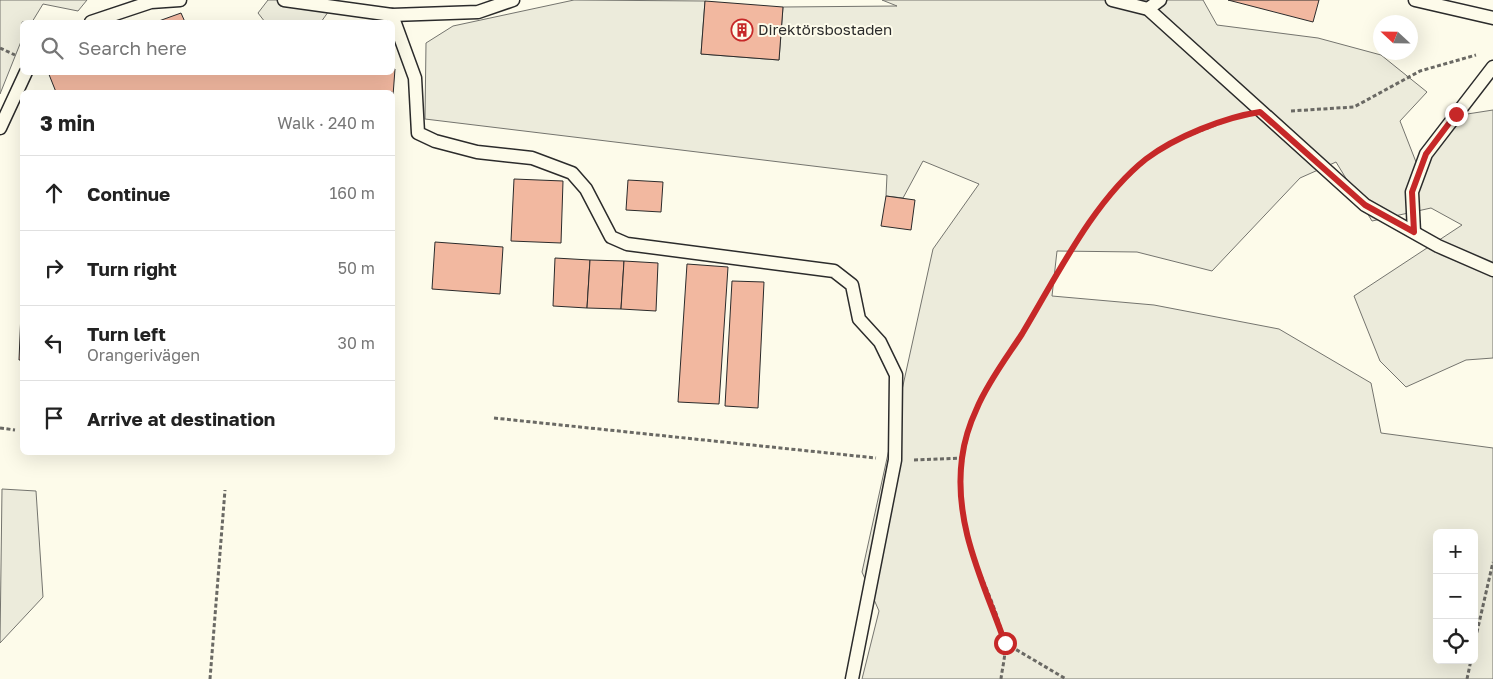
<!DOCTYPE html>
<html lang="en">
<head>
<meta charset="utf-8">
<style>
  :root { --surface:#fff; --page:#f6f6f6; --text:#222; --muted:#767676; --line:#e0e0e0 }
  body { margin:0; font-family:"Golos Text",sans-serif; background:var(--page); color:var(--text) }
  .controls { position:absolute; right:15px; bottom:15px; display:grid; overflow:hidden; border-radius:8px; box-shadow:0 5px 20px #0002 }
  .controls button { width:45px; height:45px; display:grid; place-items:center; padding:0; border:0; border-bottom:1px solid var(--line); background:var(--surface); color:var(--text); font:25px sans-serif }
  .compass { position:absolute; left:1373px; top:15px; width:45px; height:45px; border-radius:50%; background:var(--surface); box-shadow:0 5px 20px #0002; rotate:292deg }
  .stop { position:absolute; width:15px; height:15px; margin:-11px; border:4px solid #c62828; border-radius:50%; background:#fff }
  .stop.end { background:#c62828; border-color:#fff; box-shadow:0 1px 5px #0008 }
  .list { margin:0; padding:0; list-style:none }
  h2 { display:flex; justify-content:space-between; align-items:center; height:65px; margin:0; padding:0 20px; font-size:21px }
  h2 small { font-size:16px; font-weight:400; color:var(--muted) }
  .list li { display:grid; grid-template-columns:32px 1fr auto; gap:15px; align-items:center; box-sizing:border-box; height:75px; padding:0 20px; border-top:1px solid var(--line) }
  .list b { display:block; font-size:19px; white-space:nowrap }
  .list p { margin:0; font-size:16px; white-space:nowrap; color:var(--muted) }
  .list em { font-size:16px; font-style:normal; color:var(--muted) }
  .icon { flex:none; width:28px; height:28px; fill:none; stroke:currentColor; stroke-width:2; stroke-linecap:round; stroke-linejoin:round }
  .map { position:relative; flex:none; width:1493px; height:679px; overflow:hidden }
  .search { position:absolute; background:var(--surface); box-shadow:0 5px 20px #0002; left:20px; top:20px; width:375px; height:55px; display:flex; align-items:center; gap:12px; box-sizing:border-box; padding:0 18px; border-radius:8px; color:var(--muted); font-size:19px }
  .panel { position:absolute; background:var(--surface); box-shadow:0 5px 20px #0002; left:20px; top:90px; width:375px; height:365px; border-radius:8px }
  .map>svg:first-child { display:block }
  .green { fill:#ecebdb; stroke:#74746e; fill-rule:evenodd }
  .building { fill:#f2b8a0; stroke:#2b2b2b }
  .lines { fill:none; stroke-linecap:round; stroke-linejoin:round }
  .lane-casing { stroke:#2b2b2b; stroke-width:15 }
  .path { stroke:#6a6964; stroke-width:3; stroke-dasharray:4 2.5; stroke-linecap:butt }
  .lane { stroke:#fdfbea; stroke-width:12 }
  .route { stroke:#c62828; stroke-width:6 }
  .labels { text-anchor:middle; stroke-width:4; stroke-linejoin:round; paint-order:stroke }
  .poi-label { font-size:15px; fill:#2b2b2b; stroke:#fdfbea; text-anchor:start }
</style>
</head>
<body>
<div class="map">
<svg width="1493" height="679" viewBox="0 0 1493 679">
  <rect width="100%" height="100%" fill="#fdfbea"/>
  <g class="green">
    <path d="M 0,0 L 87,0 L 78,11 L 43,4 L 32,22 L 22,22 L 22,39 L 0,94 Z"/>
    <path d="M 268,0 L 325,0 L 331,8 L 321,22 L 265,22 L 258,13 Z"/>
    <path d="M 574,0 L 705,1 L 701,54 L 779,60 L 783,7 L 897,6 L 882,0 L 1203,0 L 1217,25 L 1318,38 L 1381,55 L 1427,92 L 1400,121 L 1416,162 L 1448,117 L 1493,110 L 1493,358 L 1466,360 L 1406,387 L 1380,361 L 1354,296 L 1462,225 L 1431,208 L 1372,221 L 1336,162 L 1300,178 L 1212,271 L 1137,252 L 1057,251 L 1052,296 L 1154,305 L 1279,329 L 1371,383 L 1381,433 L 1493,448 L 1493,679 L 862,679 L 879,611 L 862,572 L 933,249 L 979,184 L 923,161 L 903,198 L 886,196 L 887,175 L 425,119 L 426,43 L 453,26 ZM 1437,533 L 1474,533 L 1474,660 L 1437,660 Z"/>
    <path d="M 2,489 L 36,491 L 43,597 L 0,643 Z"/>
  </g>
  <g class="building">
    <path d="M 1228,0 L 1319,0 L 1313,22 Z"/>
    <path d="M 705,1 L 783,7 L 779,60 L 701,54 Z"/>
    <path d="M 181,13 L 185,22 L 156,22 Z"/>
    <path d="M 392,69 L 395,69 L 392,109 L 392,92 L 56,92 L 48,72 L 392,72 Z"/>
    <path d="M 514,179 L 563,181 L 561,243 L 511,241 Z"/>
    <path d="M 628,180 L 663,182 L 661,212 L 626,210 Z"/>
    <path d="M 886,196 L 915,200 L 911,230 L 881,226 Z"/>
    <path d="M 435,242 L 503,247 L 500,294 L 432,289 Z"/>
    <path d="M 555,258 L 590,260 L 587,308 L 553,306 Z"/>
    <path d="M 590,260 L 624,261 L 621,309 L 587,308 Z"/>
    <path d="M 624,261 L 658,263 L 656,311 L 621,309 Z"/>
    <path d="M 687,264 L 728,267 L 719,404 L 678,402 Z"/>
    <path d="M 732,281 L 764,282 L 758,408 L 725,406 Z"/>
    <path d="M 22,288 L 22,360 L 19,360 Z"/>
  </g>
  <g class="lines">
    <g class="lane-casing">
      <g id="lane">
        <path d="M 284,0 L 392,15 L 478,12 L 513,0"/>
        <path d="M 1112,0 L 1148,9 L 1365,205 L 1438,246 L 1493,270"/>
        <path d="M 1415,0 L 1493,18"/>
        <path d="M 1148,9 L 1160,0"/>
        <path d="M 392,15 L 415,78 L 418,133 L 435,141 L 477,152 L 532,158 L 572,173 L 586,189 L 611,237 L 627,244 L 834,271 L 852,285 L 859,319 L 880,342 L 896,375 L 895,460 L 852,679"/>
        <path d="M 91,22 L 151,2 L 180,0"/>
        <path d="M 0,128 L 26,72"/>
        <path d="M 1414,232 L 1412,192 L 1426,154 L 1493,67"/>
      </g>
    </g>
    <g class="path">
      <path d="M 0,48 L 15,55"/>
      <path d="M 1291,111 L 1354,107 L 1420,71 L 1476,55"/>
      <path d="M 494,418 L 876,458"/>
      <path d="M 0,428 L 15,430"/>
      <path d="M 914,460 L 962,458"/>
      <path d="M 1005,643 L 1066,679"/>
      <path d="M 1474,645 L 1493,562"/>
      <path d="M 210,679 L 225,490"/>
      <path d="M 1001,679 C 1002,668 1007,652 1004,642 C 994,593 966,558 962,505 C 959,471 964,441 976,409 C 985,385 1004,362 1017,341 C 1054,281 1091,204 1146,160 C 1172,139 1207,129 1238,116"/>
      <path d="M 1467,679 L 1471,660"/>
    </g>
    <use href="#lane" class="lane"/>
  </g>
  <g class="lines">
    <path class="route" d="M 1005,643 C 984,583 953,525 962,458 C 964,442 970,423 977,408 C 988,382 1007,357 1022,334 C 1057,276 1093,201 1146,159 C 1175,137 1225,117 1260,112 L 1365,205 L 1414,232 L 1412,192 L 1426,154 L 1456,114"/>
  </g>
  <defs>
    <g id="building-ring" transform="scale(1.125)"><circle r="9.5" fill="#fdfbea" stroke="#c62828" stroke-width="1.5"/><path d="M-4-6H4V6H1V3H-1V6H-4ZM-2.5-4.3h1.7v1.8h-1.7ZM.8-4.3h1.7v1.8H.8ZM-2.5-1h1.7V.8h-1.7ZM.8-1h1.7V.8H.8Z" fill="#c62828"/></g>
  </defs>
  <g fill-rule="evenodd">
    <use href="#building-ring" x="742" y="30"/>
  </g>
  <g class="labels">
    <g class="poi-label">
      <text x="758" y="35">Direktörsbostaden</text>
    </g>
  </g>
</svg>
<div class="controls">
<button>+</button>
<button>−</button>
<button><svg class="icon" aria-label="locate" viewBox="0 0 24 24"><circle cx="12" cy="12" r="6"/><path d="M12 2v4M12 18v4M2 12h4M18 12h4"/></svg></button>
</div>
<svg class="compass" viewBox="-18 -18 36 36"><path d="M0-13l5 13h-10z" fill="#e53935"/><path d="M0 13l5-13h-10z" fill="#767676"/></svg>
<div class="stop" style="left:1005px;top:643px"></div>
<div class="stop end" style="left:1456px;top:114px"></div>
<div class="search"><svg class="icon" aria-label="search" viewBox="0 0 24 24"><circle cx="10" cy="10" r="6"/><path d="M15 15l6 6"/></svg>Search here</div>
<section class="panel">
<h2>3 min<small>Walk · 240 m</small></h2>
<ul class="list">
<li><svg class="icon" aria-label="ahead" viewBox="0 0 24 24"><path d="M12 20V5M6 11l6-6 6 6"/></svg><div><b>Continue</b></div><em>160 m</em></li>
<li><svg class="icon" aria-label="right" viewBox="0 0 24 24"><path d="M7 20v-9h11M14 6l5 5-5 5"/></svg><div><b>Turn right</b></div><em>50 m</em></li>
<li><svg class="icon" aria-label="left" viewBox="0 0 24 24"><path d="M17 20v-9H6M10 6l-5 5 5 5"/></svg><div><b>Turn left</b><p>Orangerivägen</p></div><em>30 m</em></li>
<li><svg class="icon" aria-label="arrive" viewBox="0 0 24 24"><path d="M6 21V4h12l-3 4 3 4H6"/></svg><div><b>Arrive at destination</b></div></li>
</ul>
</section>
</div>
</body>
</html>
